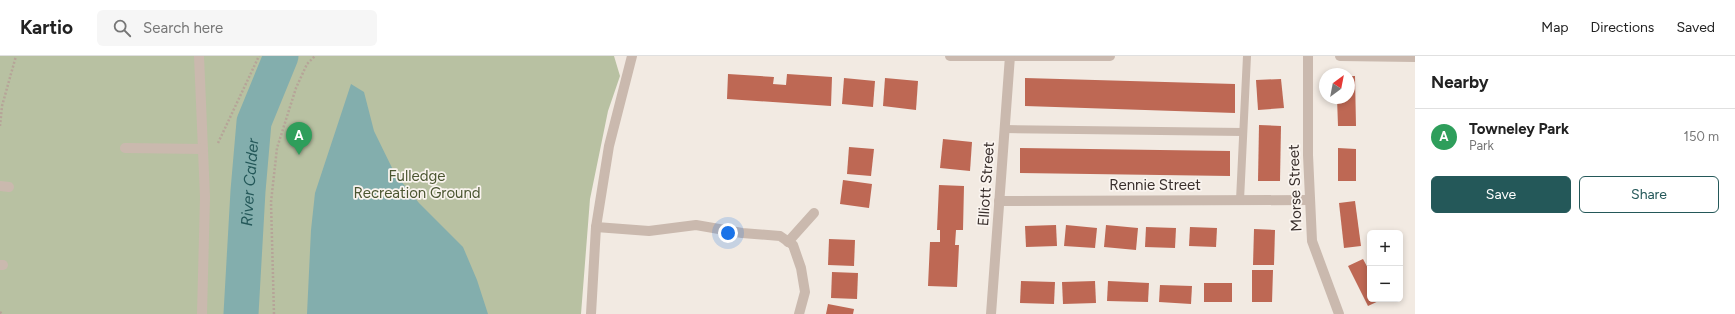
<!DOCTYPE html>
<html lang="en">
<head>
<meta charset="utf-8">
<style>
  :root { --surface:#fff; --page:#f6f6f6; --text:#222; --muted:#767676; --line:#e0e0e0; --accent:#245859 }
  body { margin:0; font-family:Figtree,sans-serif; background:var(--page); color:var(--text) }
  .controls { position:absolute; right:12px; bottom:12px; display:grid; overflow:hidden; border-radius:6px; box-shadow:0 2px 6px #0003 }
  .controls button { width:36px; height:36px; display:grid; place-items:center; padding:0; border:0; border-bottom:1px solid var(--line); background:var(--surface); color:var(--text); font:20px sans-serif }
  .compass { position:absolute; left:1319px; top:12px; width:36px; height:36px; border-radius:50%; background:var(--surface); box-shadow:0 2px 6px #0003; rotate:32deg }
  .you { position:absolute; left:728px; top:177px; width:14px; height:14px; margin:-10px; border:3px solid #fff; border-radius:50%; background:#1a73e8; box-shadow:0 0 0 6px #1a73e833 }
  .badge { display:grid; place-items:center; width:26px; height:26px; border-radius:50%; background:var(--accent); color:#fff; font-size:13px; font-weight:700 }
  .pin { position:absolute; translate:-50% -33px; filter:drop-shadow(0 1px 2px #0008) }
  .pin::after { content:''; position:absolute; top:21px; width:14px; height:12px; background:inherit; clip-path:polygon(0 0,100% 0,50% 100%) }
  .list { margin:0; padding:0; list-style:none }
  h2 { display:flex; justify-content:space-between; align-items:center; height:52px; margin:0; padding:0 16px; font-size:17px }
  h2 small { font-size:13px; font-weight:400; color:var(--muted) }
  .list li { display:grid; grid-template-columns:26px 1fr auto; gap:12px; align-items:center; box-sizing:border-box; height:56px; padding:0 16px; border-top:1px solid var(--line) }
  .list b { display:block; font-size:15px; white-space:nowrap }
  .list p { margin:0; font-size:13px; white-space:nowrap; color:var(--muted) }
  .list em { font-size:13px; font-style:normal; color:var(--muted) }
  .actions { display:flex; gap:8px; padding:12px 16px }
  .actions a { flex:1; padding:9px 0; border:1px solid var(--accent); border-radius:6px; text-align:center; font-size:14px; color:var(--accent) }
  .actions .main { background:var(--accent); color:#fff }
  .icon { flex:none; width:22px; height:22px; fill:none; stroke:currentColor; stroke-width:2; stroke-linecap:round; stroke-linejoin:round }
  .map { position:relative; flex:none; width:1415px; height:258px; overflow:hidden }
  header { display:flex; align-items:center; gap:24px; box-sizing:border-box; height:56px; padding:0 20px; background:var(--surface); border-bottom:1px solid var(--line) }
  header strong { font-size:19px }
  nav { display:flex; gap:22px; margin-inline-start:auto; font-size:14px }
  .search { width:280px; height:36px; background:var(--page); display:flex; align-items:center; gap:10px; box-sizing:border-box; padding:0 14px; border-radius:6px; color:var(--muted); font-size:15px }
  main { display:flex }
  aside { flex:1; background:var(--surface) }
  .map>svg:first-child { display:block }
  .green { fill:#b8c1a2 }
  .water { fill:#83aead }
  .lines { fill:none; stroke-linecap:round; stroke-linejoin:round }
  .river { stroke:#83aead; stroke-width:35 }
  .building { fill:#be6854 }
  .path { stroke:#b6a498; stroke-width:2.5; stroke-dasharray:2 2; stroke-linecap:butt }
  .lane { stroke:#cab9ae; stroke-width:8 }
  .street { stroke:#cab9ae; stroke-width:10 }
  .labels { text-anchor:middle; stroke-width:3.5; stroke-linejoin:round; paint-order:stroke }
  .park-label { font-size:15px; fill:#4b5631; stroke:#faf4ef }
  .street-label { font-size:15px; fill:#392f2c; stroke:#faf4ef }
  .water-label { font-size:16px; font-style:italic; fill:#245859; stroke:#faf4ef }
</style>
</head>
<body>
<header>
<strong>Kartio</strong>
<div class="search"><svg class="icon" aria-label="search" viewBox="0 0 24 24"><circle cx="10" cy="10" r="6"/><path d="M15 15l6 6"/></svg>Search here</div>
<nav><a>Map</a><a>Directions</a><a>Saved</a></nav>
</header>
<main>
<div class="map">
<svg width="1415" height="258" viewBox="0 0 1415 258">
  <rect width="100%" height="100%" fill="#f2eae2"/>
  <path class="green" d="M 0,0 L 614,0 L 620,20 L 608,55 L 590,143 L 581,258 L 0,258 Z"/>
  <path class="water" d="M 351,28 L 364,36 L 374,75 L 395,118 L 419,147 L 463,191 L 477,224 L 488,258 L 307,258 L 311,174 L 315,137 Z"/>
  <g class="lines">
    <path class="river" id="s1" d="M 241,258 L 248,135 L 254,66 L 281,0"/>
  </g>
  <g class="building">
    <path d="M 728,18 L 774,21 L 773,28 L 786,29 L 787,18 L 832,21 L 831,50 L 727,43 Z"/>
    <path d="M 1349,20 L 1355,20 L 1356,70 L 1338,70 L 1337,42 L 1349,42 Z"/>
    <path d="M 844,22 L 875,25 L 873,51 L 842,48 Z"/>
    <path d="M 885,22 L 918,25 L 916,54 L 883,50 Z"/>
    <path d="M 1025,22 L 1235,28 L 1235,57 L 1025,50 Z"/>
    <path d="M 1281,23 L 1284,52 L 1258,54 L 1256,24 Z"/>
    <path d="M 1259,69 L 1281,70 L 1280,125 L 1258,125 Z"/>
    <path d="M 943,83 L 972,86 L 970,115 L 940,112 Z"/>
    <path d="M 849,91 L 874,93 L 871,120 L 847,118 Z"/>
    <path d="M 1020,92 L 1230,95 L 1230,120 L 1020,117 Z"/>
    <path d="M 1338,92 L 1356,93 L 1356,125 L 1338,125 Z"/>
    <path d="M 843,124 L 872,128 L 869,152 L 840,148 Z"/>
    <path d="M 939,129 L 964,130 L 963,174 L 956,174 L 955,189 L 959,189 L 957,231 L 928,230 L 930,186 L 940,186 L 940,174 L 937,174 Z"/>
    <path d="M 1355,145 L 1361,190 L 1344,192 L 1339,147 Z"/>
    <path d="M 1056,169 L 1057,190 L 1026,191 L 1025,170 Z"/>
    <path d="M 1066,169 L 1097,172 L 1095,192 L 1064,190 Z"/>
    <path d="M 1106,169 L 1138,172 L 1136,194 L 1104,191 Z"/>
    <path d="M 1146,171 L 1176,172 L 1175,192 L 1145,191 Z"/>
    <path d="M 1190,171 L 1217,172 L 1216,191 L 1189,190 Z"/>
    <path d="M 1254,173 L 1275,174 L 1274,209 L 1253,209 Z"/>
    <path d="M 829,183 L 855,184 L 854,210 L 828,209 Z"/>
    <path d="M 1363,203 L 1370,216 L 1370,243 L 1383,243 L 1368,250 L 1348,210 Z"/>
    <path d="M 1252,214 L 1273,214 L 1272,246 L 1252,246 Z"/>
    <path d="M 832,216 L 858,217 L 857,243 L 831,242 Z"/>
    <path d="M 1021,225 L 1055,226 L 1054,248 L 1020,247 Z"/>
    <path d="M 1095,225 L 1096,247 L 1063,248 L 1062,226 Z"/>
    <path d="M 1108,225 L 1149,227 L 1148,246 L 1107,245 Z"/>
    <rect x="1204" y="227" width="28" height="19"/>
    <path d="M 1160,229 L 1192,230 L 1191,248 L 1159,246 Z"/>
    <path d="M 828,248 L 854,253 L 853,258 L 826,258 Z"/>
  </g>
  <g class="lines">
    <g class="path">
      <path d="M 0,70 L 2,50 L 16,0"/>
      <path d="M 218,87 L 259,0"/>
      <path d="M 0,256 L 2,258"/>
      <path d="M 274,258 L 271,146 L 277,92 L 296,32 L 307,8 L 315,0"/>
    </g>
    <g class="lane">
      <path d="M 1005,73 L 1243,76"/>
      <path d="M 1240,144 L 1247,0"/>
    </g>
    <g class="street">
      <path d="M 199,0 L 205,141 L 202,258"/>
      <path d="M 950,0 L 1110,0"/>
      <path d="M 1308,0 L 1308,99 L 1312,185 L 1339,258"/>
      <path d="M 1340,0 L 1415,1"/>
      <path d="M 125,92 L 203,93"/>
      <path d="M 0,130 L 9,131"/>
      <path d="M 999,145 L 1310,144"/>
      <path d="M 596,171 L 649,175 L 696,169 L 742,177 L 780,180 L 793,189 L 801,212 L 805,236 L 799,258"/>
      <path d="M 788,186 L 814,157"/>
      <path d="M 0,209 L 3,209"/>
      <path d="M 591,258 L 596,171 L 609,90 L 632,0"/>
      <path d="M 991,258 L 1010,0"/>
    </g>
  </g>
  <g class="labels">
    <g class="park-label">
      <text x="417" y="125">Fulledge<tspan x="417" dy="17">Recreation Ground</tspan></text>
    </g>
    <g class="street-label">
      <text transform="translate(986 128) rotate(-86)" y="5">Elliott Street</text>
      <text x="1155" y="134">Rennie Street</text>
      <text transform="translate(1295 132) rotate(-92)" y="5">Morse Street</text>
    </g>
    <g class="water-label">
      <text dy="6" stroke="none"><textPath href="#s1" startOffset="132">River Calder</textPath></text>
    </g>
  </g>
</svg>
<div class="controls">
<button>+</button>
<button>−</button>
</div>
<svg class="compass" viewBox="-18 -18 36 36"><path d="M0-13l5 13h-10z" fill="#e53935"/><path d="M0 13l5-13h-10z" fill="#767676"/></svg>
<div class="you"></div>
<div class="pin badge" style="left:299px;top:99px;background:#2e9e5b">A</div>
</div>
<aside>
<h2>Nearby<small></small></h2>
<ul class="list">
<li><span class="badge" style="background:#2e9e5b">A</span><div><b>Towneley Park</b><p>Park</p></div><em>150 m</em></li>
</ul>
<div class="actions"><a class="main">Save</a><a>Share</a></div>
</aside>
</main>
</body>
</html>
